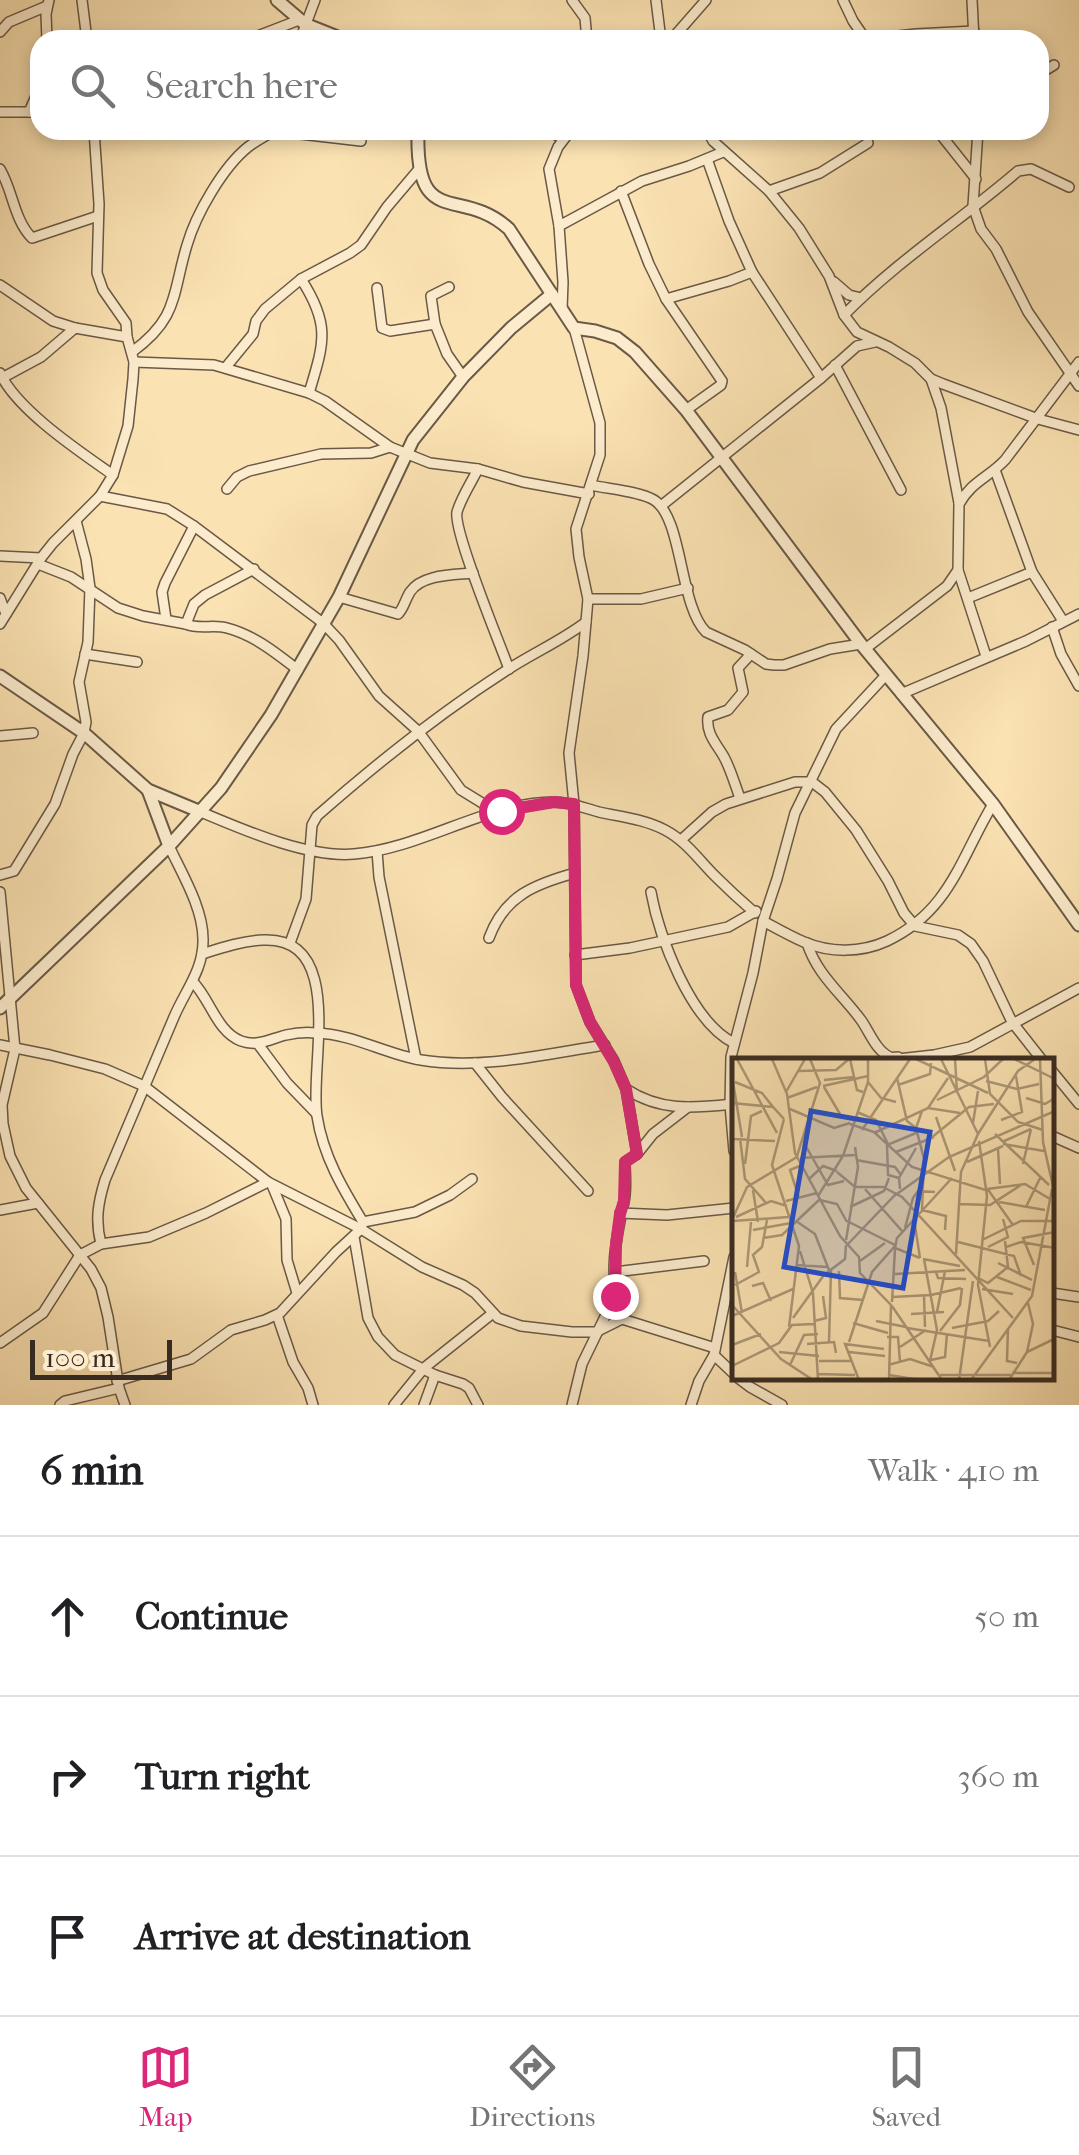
<!DOCTYPE html>
<html lang="en">
<head>
<meta charset="utf-8">
<style>
  :root { --surface:#fff; --page:#f2f2f2; --text:#202124; --muted:#757577; --line:#e0e0e0; --accent:#db2777 }
  body { margin:0; font-family:"IM FELL French Canon",serif; background:var(--page); color:var(--text) }
  .scale { position:absolute; left:30px; bottom:25px; width:142px; box-sizing:border-box; padding-left:10px; border:5px solid #382b22; border-top:0; font-size:28px; line-height:35px; white-space:nowrap; color:#382b22; -webkit-text-stroke:8px #fceccd; paint-order:stroke }
  .stop { position:absolute; width:30px; height:30px; margin:-22px; border:8px solid #db2777; border-radius:50%; background:#fff }
  .stop.end { background:#db2777; border-color:#fff; box-shadow:0 2px 10px #0008 }
  .list { margin:0; padding:0; list-style:none }
  h2 { display:flex; justify-content:space-between; align-items:center; height:130px; margin:0; padding:0 40px; font-size:42px }
  h2 small { font-size:32px; font-weight:400; color:var(--muted) }
  .list li { display:grid; grid-template-columns:65px 1fr auto; gap:30px; align-items:center; box-sizing:border-box; height:160px; padding:0 40px; border-top:2px solid var(--line) }
  .list b { display:block; font-size:38px; white-space:nowrap }
  .list em { font-size:32px; font-style:normal; color:var(--muted) }
  .icon { flex:none; width:55px; height:55px; fill:none; stroke:currentColor; stroke-width:2; stroke-linecap:round; stroke-linejoin:round }
  .map { position:relative; flex:none; width:1079px; height:1405px; overflow:hidden }
  .search { position:absolute; background:var(--surface); box-shadow:0 5px 15px #0003; left:30px; right:30px; top:30px; height:110px; display:flex; align-items:center; gap:25px; box-sizing:border-box; padding:0 35px; border-radius:30px; color:var(--muted); font-size:38px }
  .sheet { height:610px; background:var(--surface) }
  nav { display:flex; justify-content:space-around; align-items:center; box-sizing:border-box; height:140px; border-top:2px solid var(--line); background:var(--surface); font-size:28px; color:var(--muted) }
  nav a { display:grid; justify-items:center; gap:5px }
  nav .on { color:var(--accent) }
  .map>svg:first-child { display:block }
  .lines { fill:none; stroke-linecap:round; stroke-linejoin:round }
  .minor-casing { stroke:#695946; stroke-width:12 }
  .tertiary-casing { stroke:#695946; stroke-width:15 }
  .minor { stroke:#fceccd; stroke-width:9 }
  .tertiary { stroke:#fceccd; stroke-width:11 }
  .route { stroke:#db2777; stroke-width:12 }
  .inset-road { fill:none; stroke:#ad9978; stroke-width:2.5 }
  .view { fill:#1d4ed8; fill-opacity:0.15; stroke:#1d4ed8; stroke-width:5 }
  .inset-edge { fill:none; stroke:#382b22; stroke-width:5 }
</style>
</head>
<body>
<div class="map">
<svg width="1079" height="1405" viewBox="0 0 1079 1405">
  <rect width="100%" height="100%" fill="#fbe2b2"/>
  <filter id="stains"><feTurbulence type="fractalNoise" baseFrequency=".002" numOctaves="4"/><feColorMatrix values="0 0 0 0 .2 0 0 0 0 .09 0 0 0 0 .02 0 0 0 .5 -.17"/></filter>
  <radialGradient id="worn" r=".72"><stop offset=".6" stop-color="#630" stop-opacity="0"/><stop offset="1" stop-color="#630" stop-opacity=".3"/></radialGradient>
  <g class="lines">
    <g class="minor-casing">
      <g id="minor">
        <path d="M 82,0 L 87,40"/>
        <path d="M 572,0 L 585,18 L 587,40"/>
        <path d="M 656,0 L 661,40"/>
        <path d="M 843,0 L 853,21 L 866,40"/>
        <path d="M 972,0 L 974,40"/>
        <path d="M 0,32 L 9,22 L 47,6"/>
        <path d="M 47,40 L 46,14 L 49,0"/>
        <path d="M 247,40 L 299,20"/>
        <path d="M 300,40 L 315,0"/>
        <path d="M 671,40 L 706,0"/>
        <path d="M 861,40 L 916,34 L 974,31"/>
        <path d="M 1039,74 L 1054,65"/>
        <path d="M 0,112 L 40,112"/>
        <path d="M 29,112 L 40,87"/>
        <path d="M 94,130 L 99,204 L 97,273 L 103,290 L 126,323 L 127,337"/>
        <path d="M 548,130 L 563,139"/>
        <path d="M 707,130 L 713,141 L 769,191 L 799,228 L 829,276 L 844,315 L 857,332 L 889,347 L 915,363 L 931,379 L 943,384 L 1038,419 L 1079,430"/>
        <path d="M 937,130 L 976,179"/>
        <path d="M 978,130 L 973,206 L 981,229 L 996,249 L 1028,312 L 1079,386"/>
        <path d="M 274,131 L 361,141"/>
        <path d="M 707,159 L 729,221 L 752,272 L 821,378"/>
        <path d="M 0,169 C 13,191 14,220 32,238 L 98,216"/>
        <path d="M 621,191 L 649,264 L 666,299 L 722,381 L 721,385 L 686,410"/>
        <path d="M 769,191 L 820,173 L 868,143"/>
        <path d="M 559,226 L 642,181 L 689,166 L 723,152"/>
        <path d="M 301,279 C 331,325 324,343 309,393"/>
        <path d="M 834,282 L 849,295 L 861,298"/>
        <path d="M 0,285 L 53,321 L 75,328 L 127,337 L 134,362 L 133,379 L 128,426 L 113,475 L 100,496 L 53,543 L 41,558 L 0,624"/>
        <path d="M 377,288 L 382,328 L 390,331 L 435,324 L 447,354 L 463,377"/>
        <path d="M 666,299 L 729,281 L 752,272"/>
        <path d="M 562,309 L 563,282 L 559,226 L 549,169 L 558,147 L 571,130"/>
        <path d="M 844,315 C 897,261 961,220 1018,171 L 1031,169 L 1069,187"/>
        <path d="M 435,324 L 431,296 L 449,287"/>
        <path d="M 574,328 L 600,423 L 600,455 L 576,529 L 579,557 L 588,599 L 583,656 L 569,753 L 574,804 L 576,985 L 590,1022 L 614,1061 L 626,1089 L 637,1154"/>
        <path d="M 132,352 C 179,318 172,294 187,245 C 196,214 223,167 248,147 C 257,140 266,136 275,130"/>
        <path d="M 134,362 L 214,365 L 309,393 L 325,401 L 390,447 L 430,463 L 478,469 L 523,482 L 589,494"/>
        <path d="M 835,365 L 901,490"/>
        <path d="M 226,367 L 253,334 L 256,321 L 265,309 L 301,279 L 350,253 L 361,245 L 387,207 L 420,168"/>
        <path d="M 0,373 C 17,410 79,451 113,475"/>
        <path d="M 2,378 L 41,357 L 75,328"/>
        <path d="M 931,379 L 941,408 L 959,503"/>
        <path d="M 478,469 C 471,483 461,498 457,512 C 453,531 500,644 509,669"/>
        <path d="M 995,470 L 1032,572 L 1063,621"/>
        <path d="M 591,485 C 608,489 639,491 654,500 C 683,518 679,605 706,632 L 745,650 L 766,664 L 774,665 L 784,665 L 830,649 L 861,644"/>
        <path d="M 227,489 L 237,477 L 249,471 L 321,454 L 371,453 L 390,447"/>
        <path d="M 100,496 L 167,509 L 194,526 L 323,623 L 339,640 L 379,696 L 418,731 L 461,790 L 487,806 L 501,811"/>
        <path d="M 661,506 L 821,378 L 857,346 L 875,342"/>
        <path d="M 0,556 L 41,558"/>
        <path d="M 38,564 L 71,577 L 118,608 L 143,616 L 186,624 C 199,630 213,624 227,628 C 254,635 276,653 298,670"/>
        <path d="M 958,570 L 986,656"/>
        <path d="M 339,597 L 398,614 C 404,608 405,600 410,592 C 422,574 454,575 473,573"/>
        <path d="M 0,598 L 6,614"/>
        <path d="M 968,598 L 1032,572"/>
        <path d="M 588,599 L 641,599 L 688,588"/>
        <path d="M 166,619 L 162,592 L 165,583 L 194,526"/>
        <path d="M 186,624 L 194,604 L 205,595 L 254,569"/>
        <path d="M 1052,627 L 1061,654 L 1079,686"/>
        <path d="M 865,649 L 947,586 L 958,570 L 959,504 C 972,481 988,478 1005,460 L 1079,362"/>
        <path d="M 85,654 L 137,662"/>
        <path d="M 901,694 L 1026,641 L 1079,614"/>
        <path d="M 0,736 L 33,733"/>
        <path d="M 740,798 C 735,785 731,770 724,757 C 716,743 706,734 708,717 L 728,710 L 743,692 L 738,668 L 751,654"/>
        <path d="M 201,812 C 244,830 307,858 354,854 C 421,849 487,802 554,802 C 570,802 584,808 599,812 C 621,817 644,819 665,830 C 686,841 699,860 715,876 C 728,889 741,901 755,913"/>
        <path d="M 681,840 L 712,812 L 726,804 L 795,782 L 812,782 L 825,792 L 856,830 L 888,881 L 904,913 L 915,926 L 958,935 L 971,944 L 983,961 L 1012,1022 L 1042,1060"/>
        <path d="M 377,851 L 379,877 L 416,1059"/>
        <path d="M 0,875 L 14,871 L 55,804 L 73,754 L 84,733 L 86,722 L 79,682 L 88,642 L 90,588 L 86,559 L 76,521"/>
        <path d="M 0,892 L 15,1049 L 2,1105 L 3,1124 L 10,1156 L 26,1188 L 91,1269 L 101,1288 L 108,1317 L 119,1388 L 125,1405"/>
        <path d="M 651,892 C 659,937 691,1022 734,1043"/>
        <path d="M 763,921 C 776,928 790,936 804,942 C 830,953 861,953 887,941 C 950,911 960,859 993,804"/>
        <path d="M 489,938 C 504,896 535,884 575,873"/>
        <path d="M 290,943 L 306,899 L 312,825 L 317,816 C 377,763 440,713 507,670 C 533,653 561,641 586,622"/>
        <path d="M 807,943 C 817,975 842,994 861,1020 C 869,1031 876,1051 890,1057 C 892,1058 895,1057 898,1057"/>
        <path d="M 575,955 L 630,948 L 728,927 L 756,911"/>
        <path d="M 193,982 C 210,999 217,1032 241,1041 C 258,1047 270,1039 286,1035 C 295,1033 307,1032 316,1033 C 353,1034 385,1054 421,1060 C 481,1070 545,1054 605,1045"/>
        <path d="M 258,1044 L 287,1083 L 316,1113"/>
        <path d="M 0,1045 L 50,1055 L 105,1069 L 144,1086 L 268,1182 L 361,1229 L 422,1267 L 463,1285 L 475,1293 L 498,1318 L 521,1326 L 572,1332 L 596,1332 L 622,1319 L 715,1348"/>
        <path d="M 889,1060 L 934,1055 L 970,1047 L 1079,988"/>
        <path d="M 475,1063 L 502,1097 L 588,1191"/>
        <path d="M 1052,1071 L 1079,1104"/>
        <path d="M 626,1089 C 661,1112 694,1108 734,1104"/>
        <path d="M 1052,1136 L 1079,1148"/>
        <path d="M 734,1151 L 730,1105 L 731,1057 L 753,973 L 763,921 L 777,879 L 795,813 L 836,729 L 886,675"/>
        <path d="M 272,1185 L 286,1219 L 287,1260 L 297,1293"/>
        <path d="M 0,1210 L 38,1203"/>
        <path d="M 620,1213 L 667,1215 L 734,1208"/>
        <path d="M 363,1222 L 415,1212 L 450,1195 L 472,1179"/>
        <path d="M 354,1237 L 368,1318 L 378,1337 L 395,1355 L 435,1375 L 463,1384 L 469,1388 L 478,1405"/>
        <path d="M 101,1244 C 95,1220 98,1203 105,1180 C 128,1126 151,1072 174,1017 C 185,991 204,969 203,939 C 203,908 182,874 169,846"/>
        <path d="M 615,1272 L 704,1261"/>
        <path d="M 1052,1293 L 1079,1297"/>
        <path d="M 277,1315 L 293,1362 L 308,1388 L 313,1405"/>
        <path d="M 622,1319 C 608,1277 615,1243 624,1202 C 627,1189 625,1174 625,1162 L 637,1154 L 653,1134 L 688,1107"/>
        <path d="M 1052,1330 L 1079,1337"/>
        <path d="M 0,1343 L 43,1313 L 80,1255 L 101,1244 L 149,1237 L 206,1213 L 268,1182"/>
        <path d="M 714,1355 L 734,1374"/>
        <path d="M 738,1378 L 750,1387 L 782,1405"/>
        <path d="M 117,1381 L 191,1359 L 231,1330 L 265,1320 L 280,1313 L 336,1252 L 361,1229 L 363,1222 C 343,1189 323,1156 317,1116 C 309,1067 347,936 263,940 C 242,941 221,948 202,954"/>
        <path d="M 60,1405 L 65,1401 L 119,1388"/>
        <path d="M 394,1405 L 424,1368 L 493,1313"/>
        <path d="M 424,1405 L 435,1375"/>
        <path d="M 572,1405 L 582,1364 L 615,1296"/>
        <path d="M 691,1405 L 699,1381 L 714,1355 L 734,1257"/>
      </g>
    </g>
    <g class="tertiary-casing">
      <g id="tertiary">
        <path d="M 277,0 L 305,24 L 345,40"/>
        <path d="M 418,130 C 415,233 460,184 509,229 L 574,328 L 595,331 L 617,338 L 635,352 L 686,410 L 861,644 L 993,804 L 1079,925"/>
        <path d="M 0,676 L 84,733 L 148,790 L 201,812"/>
        <path d="M 148,790 L 169,846"/>
        <path d="M 0,1008 L 169,846 L 221,788 L 271,715 L 339,597 L 413,440 L 463,377 L 511,328 L 552,294"/>
      </g>
    </g>
    <use href="#minor" class="minor"/>
    <use href="#tertiary" class="tertiary"/>
  </g>
  <g class="lines">
    <path class="route" d="M 501,811 L 554,802 L 574,804 L 576,985 L 590,1022 L 614,1062 L 626,1089 L 637,1154 L 625,1162 L 624,1201 L 620,1214 L 616,1244 L 615,1296"/>
  </g>
  <g transform="translate(732 1058)">
    <rect width="322" height="322" fill="#fbe2b2"/>
    <path class="inset-road" d="M 5,1 L 45,75M 40,1 L 55,36 L 63,95 L 108,178 L 127,199 L 128,215 L 159,247 L 157,322M 118,1 L 125,32 L 131,34M 184,1 L 256,35M 209,1 L 246,76 L 229,114 L 224,196M 223,1 L 225,34M 253,1 L 258,36 L 286,64 L 311,72M 282,1 L 323,21M 308,1 L 311,84 L 323,137M 66,13 L 104,12 L 117,1M 165,20 L 175,63 L 184,70M 92,22 L 122,19M 254,23 L 285,31 L 307,26M 1,24 L 10,79M 3,24 L 30,35 L 41,49M 136,24 L 149,40 L 164,44M 166,27 L 198,16 L 199,5M 91,28 L 136,18M 92,29 L 108,56M 54,34 L 73,1M 55,40 L 85,29M 294,40 L 313,46 L 323,40M 205,42 L 252,19 L 271,1M 0,45 L 41,49 L 52,61M 196,50 L 216,20M 58,51 L 102,70 L 118,65M 190,53 L 184,70 L 192,101 L 190,152 L 214,158 L 213,172M 125,54 L 144,62 L 156,86M 204,59 L 223,113M 52,61 L 40,107 L 67,188 L 57,269M 269,62 L 290,54 L 284,18M 241,65 L 246,33M 118,66 L 142,74 L 180,109 L 257,133 L 281,167M 130,72 L 178,1M 142,75 L 196,50 L 228,55M 246,76 L 286,13 L 303,1M 263,76 L 317,127M 8,80 L 13,121 L 34,145M 199,80 L 237,49 L 262,46M 0,81 L 43,83M 247,83 L 255,138 L 246,227 L 258,289M 270,84 L 299,71M 72,85 L 96,127 L 112,123M 271,86 L 312,93M 266,91 L 268,126M 164,94 L 202,79M 65,98 L 88,25 L 78,1M 68,100 L 123,97M 124,102 L 163,109 L 169,117M 235,104 L 271,88M 13,106 L 19,58 L 30,53M 291,106 L 299,71M 105,114 L 123,129 L 151,129 L 170,139 L 281,260M 167,120 L 156,117 L 155,87 L 184,75M 77,121 L 91,108 L 105,113M 133,131 L 170,173M 168,131 L 167,120 L 184,90M 255,131 L 293,126 L 318,141M 21,132 L 26,164M 86,138 L 111,98 L 136,24 L 136,1M 67,140 L 58,112 L 70,107M 88,142 L 105,146 L 115,164M 54,143 L 85,135M 267,144 L 313,152M 226,146 L 258,147 L 289,127M 118,149 L 152,133 L 157,120M 294,149 L 309,118M 4,159 L 39,143 L 55,148M 182,161 L 188,200M 0,162 L 15,129 L 65,99M 1,163 L 56,159M 64,163 L 83,176 L 97,212M 115,163 L 163,187M 173,170 L 181,140 L 186,133 L 203,134M 21,172 L 59,165M 31,180 L 50,177 L 88,141M 114,182 L 126,109 L 123,89M 250,182 L 289,163 L 323,163M 226,184 L 282,198 L 289,218M 116,186 L 162,138 L 217,99 L 323,53M 256,189 L 276,179 L 271,161M 274,189 L 289,184 L 323,190M 68,193 L 81,235 L 86,322M 188,200 L 163,190 L 165,180 L 220,120M 191,201 L 228,208M 192,201 L 205,272 L 198,303M 128,203 L 153,185M 266,205 L 300,222M 64,207 L 96,209M 302,207 L 291,180 L 323,174M 15,209 L 19,164M 107,213 L 108,240 L 131,242M 3,214 L 10,255M 204,214 L 206,220 L 234,221M 163,216 L 233,212M 265,219 L 299,232M 246,220 L 256,225 L 276,209 L 273,183M 3,227 L 27,214 L 21,197 L 30,189 L 35,162M 20,228 L 31,225 L 39,243M 250,231 L 281,236M 199,237 L 229,230M 192,238 L 193,269M 160,239 L 199,237M 160,244 L 163,191M 0,247 L 49,301 L 81,322M 160,248 L 210,322M 205,254 L 213,213M 179,256 L 212,254M 0,258 L 61,231M 61,260 L 92,217 L 113,201 L 114,187M 82,263 L 94,260 L 91,238M 144,263 L 174,269M 121,265 L 156,275M 175,270 L 257,283M 220,270 L 256,263 L 267,253M 276,270 L 275,303 L 285,305M 208,273 L 228,247 L 230,230M 155,279 L 166,279 L 168,304M 97,284 L 99,212M 117,284 L 140,214 L 163,188M 75,286 L 102,284 L 104,295M 0,287 L 29,276M 168,289 L 194,272M 47,294 L 87,298M 117,294 L 153,298M 295,294 L 301,266 L 296,245M 199,302 L 213,299 L 215,276M 87,303 L 119,303M 58,307 L 72,277 L 86,276M 156,307 L 178,301 L 202,309M 0,308 L 47,285 L 60,267 L 82,266M 280,315 L 320,315M 86,316 L 123,317M 157,317 L 188,322M 208,317 L 279,317M 127,322 L 113,286 L 152,291M 227,322 L 241,223M 239,322 L 300,238 L 320,131M 277,322 L 295,294 L 322,281M 321,322 L 322,280"/>
    <path class="view" d="M 79,53 L 198,74 L 171,230 L 52,209 Z"/>
    <rect width="322" height="322" class="inset-edge"/>
  </g>
  <rect width="100%" height="100%" filter="url(#stains)"/>
  <rect width="100%" height="100%" fill="url(#worn)"/>
</svg>
<div class="scale">100 m</div>
<div class="stop" style="left:501px;top:811px"></div>
<div class="stop end" style="left:615px;top:1296px"></div>
<div class="search"><svg class="icon" aria-label="search" viewBox="0 0 24 24"><circle cx="10" cy="10" r="6"/><path d="M15 15l6 6"/></svg>Search here</div>
</div>
<section class="sheet">
<h2>6 min<small>Walk · 410 m</small></h2>
<ul class="list">
<li><svg class="icon" aria-label="ahead" viewBox="0 0 24 24"><path d="M12 20V5M6 11l6-6 6 6"/></svg><div><b>Continue</b></div><em>50 m</em></li>
<li><svg class="icon" aria-label="right" viewBox="0 0 24 24"><path d="M7 20v-9h11M14 6l5 5-5 5"/></svg><div><b>Turn right</b></div><em>360 m</em></li>
<li><svg class="icon" aria-label="arrive" viewBox="0 0 24 24"><path d="M6 21V4h12l-3 4 3 4H6"/></svg><div><b>Arrive at destination</b></div></li>
</ul>
</section>
<nav>
<a class="on"><svg class="icon" aria-label="map" viewBox="0 0 24 24"><path d="M3 6l6-2 6 2 6-2v14l-6 2-6-2-6 2zM9 4v14M15 6v14"/></svg>Map</a>
<a><svg class="icon" aria-label="directions" viewBox="0 0 24 24"><path d="M12 3l9 9-9 9-9-9zM9 14v-3h6M13 9l2 2-2 2"/></svg>Directions</a>
<a><svg class="icon" aria-label="saved" viewBox="0 0 24 24"><path d="M7 4h10v16l-5-4-5 4z"/></svg>Saved</a>
</nav>
</body>
</html>
